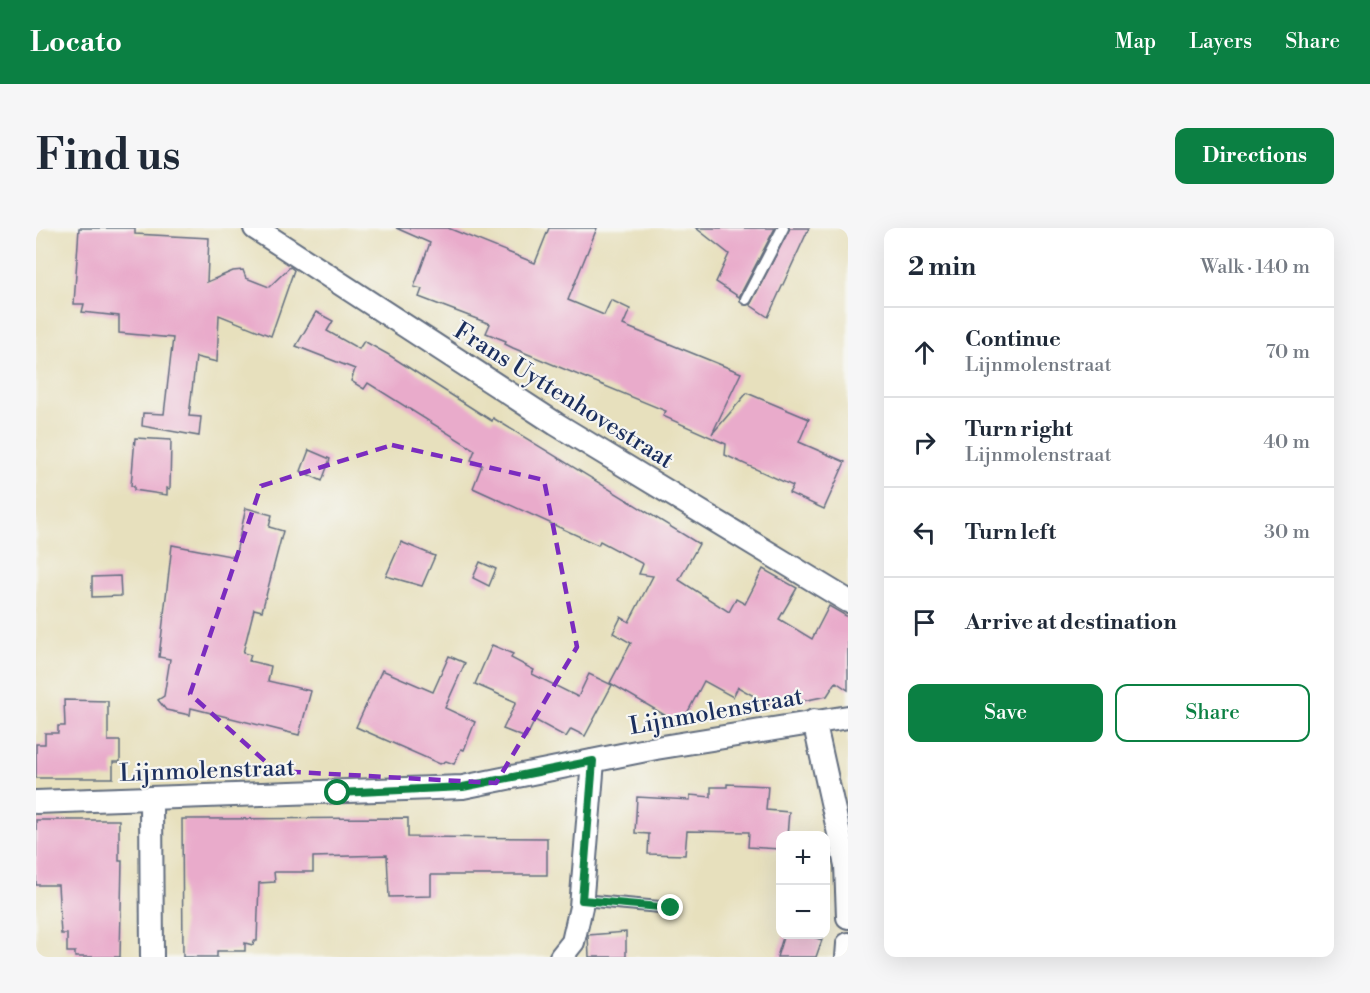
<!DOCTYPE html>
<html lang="en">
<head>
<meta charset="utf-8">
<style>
  :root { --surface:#fff; --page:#f6f6f7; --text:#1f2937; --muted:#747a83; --line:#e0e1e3; --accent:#0b8043 }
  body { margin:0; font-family:"Libre Bodoni",serif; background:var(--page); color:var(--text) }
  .controls { position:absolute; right:18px; bottom:18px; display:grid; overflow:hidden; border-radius:12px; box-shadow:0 6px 24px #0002 }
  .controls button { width:54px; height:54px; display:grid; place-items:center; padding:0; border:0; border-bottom:2px solid var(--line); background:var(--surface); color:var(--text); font:30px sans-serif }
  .stop { position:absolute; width:18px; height:18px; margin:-14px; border:4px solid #0b8043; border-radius:50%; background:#fff }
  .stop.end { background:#0b8043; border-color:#fff; box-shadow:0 2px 6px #0008 }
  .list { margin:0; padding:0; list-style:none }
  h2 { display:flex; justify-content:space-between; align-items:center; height:78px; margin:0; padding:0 24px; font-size:26px }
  h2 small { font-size:20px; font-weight:400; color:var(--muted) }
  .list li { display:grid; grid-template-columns:39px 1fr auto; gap:18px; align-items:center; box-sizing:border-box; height:90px; padding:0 24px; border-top:2px solid var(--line) }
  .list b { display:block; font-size:22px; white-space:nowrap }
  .list p { margin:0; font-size:20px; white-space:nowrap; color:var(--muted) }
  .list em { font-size:20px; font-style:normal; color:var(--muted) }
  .actions { display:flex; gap:12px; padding:18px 24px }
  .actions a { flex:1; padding:14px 0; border:2px solid var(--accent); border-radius:12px; text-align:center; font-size:21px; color:var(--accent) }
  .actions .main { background:var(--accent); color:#fff }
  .icon { flex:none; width:33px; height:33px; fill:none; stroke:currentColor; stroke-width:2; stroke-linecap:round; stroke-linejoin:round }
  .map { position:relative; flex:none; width:812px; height:729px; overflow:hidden; border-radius:12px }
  header { display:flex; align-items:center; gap:36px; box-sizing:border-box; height:84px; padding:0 30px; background:var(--accent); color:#fff }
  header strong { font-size:28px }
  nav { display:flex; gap:33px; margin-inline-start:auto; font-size:21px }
  .intro { display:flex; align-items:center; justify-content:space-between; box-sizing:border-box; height:144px; padding:0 36px }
  h1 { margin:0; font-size:42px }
  .button { padding:15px 27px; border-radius:12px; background:var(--accent); color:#fff; font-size:21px; font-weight:700 }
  main { display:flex; gap:36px; padding:0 36px }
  aside { flex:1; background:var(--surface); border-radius:12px; box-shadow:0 6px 24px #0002 }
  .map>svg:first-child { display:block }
  .building { fill:#e9abcb }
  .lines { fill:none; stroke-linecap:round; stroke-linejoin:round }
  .service-casing { stroke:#626d7f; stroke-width:14 }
  .minor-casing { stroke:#626d7f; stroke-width:26 }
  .service { stroke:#fff; stroke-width:10 }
  .minor { stroke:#fff; stroke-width:22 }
  .route { stroke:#0b8043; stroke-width:8 }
  .marked { fill:none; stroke:#7b2cbf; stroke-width:4.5; stroke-dasharray:12 8; stroke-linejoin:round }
  .labels { text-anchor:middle; stroke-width:4.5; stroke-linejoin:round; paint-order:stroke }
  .street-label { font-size:24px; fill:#1b2f5e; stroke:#f6f6f2 }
</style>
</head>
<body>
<header>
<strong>Locato</strong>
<nav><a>Map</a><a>Layers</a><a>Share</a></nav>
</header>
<div class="intro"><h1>Find us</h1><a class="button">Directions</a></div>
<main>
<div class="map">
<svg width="812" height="729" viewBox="0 0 812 729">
  <rect width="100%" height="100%" fill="#f6f6f2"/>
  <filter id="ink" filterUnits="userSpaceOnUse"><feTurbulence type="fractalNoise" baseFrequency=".0167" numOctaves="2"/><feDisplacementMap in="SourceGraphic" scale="12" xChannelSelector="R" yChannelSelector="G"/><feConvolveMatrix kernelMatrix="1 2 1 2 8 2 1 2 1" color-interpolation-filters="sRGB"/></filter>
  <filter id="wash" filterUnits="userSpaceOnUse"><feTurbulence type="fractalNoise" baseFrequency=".008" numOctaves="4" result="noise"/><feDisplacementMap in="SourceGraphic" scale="24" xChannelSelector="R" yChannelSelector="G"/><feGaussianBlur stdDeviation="1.35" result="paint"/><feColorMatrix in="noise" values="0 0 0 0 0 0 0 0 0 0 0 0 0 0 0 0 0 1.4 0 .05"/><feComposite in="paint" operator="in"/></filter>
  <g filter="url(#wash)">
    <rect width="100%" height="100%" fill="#e7e0bd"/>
    <g id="blocks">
      <g class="building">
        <path d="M 43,0 L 99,0 L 99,6 L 173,10 L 171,54 L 197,43 L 207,42 L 210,50 L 233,59 L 254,39 L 258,42 L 235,108 L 183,87 L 181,134 L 160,129 L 153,188 L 165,189 L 163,208 L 106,198 L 107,185 L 128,186 L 137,110 L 83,105 L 83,88 L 46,84 L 48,76 L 38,76 Z"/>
        <path d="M 360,0 L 412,0 L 499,35 L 513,0 L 561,0 L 532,72 L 568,87 L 575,72 L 594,81 L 587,97 L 705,145 L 676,206 L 711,165 L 773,191 L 763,214 L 809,234 L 788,281 L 753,265 L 757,258 L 689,227 L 690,216 L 627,188 L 630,183 L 477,120 L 469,116 L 470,113 L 450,105 L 454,96 L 383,69 L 386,61 L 378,59 L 394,15 Z"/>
        <path d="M 660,0 L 739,0 L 703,69 L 680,54 L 693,26 Z"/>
        <path d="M 754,0 L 773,0 L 732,89 L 714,77 Z"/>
        <path d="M 280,84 L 297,93 L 291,103 L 323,121 L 328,113 L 353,127 L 456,193 L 457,190 L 663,316 L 643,352 L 693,384 L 700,371 L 709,376 L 727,341 L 761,360 L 743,391 L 776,411 L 793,378 L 812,389 L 812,462 L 800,454 L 791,468 L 737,479 L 702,459 L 697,469 L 668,453 L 647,493 L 637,492 L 574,455 L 595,415 L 577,405 L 585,389 L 593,394 L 617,348 L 603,346 L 607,336 L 564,313 L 562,317 L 437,260 L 446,237 L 435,232 L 439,222 L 332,155 L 328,161 L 315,153 L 319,141 L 260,118 Z"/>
        <path d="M 99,210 L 135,212 L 134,261 L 131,260 L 131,267 L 98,262 L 98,258 L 95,258 Z"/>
        <path d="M 273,222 L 294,231 L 286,253 L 265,243 Z"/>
        <path d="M 210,280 L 236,287 L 233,299 L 247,303 L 226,383 L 218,381 L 207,425 L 215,427 L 213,433 L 235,438 L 232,453 L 275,463 L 263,507 L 155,480 L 154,487 L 130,482 L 122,472 L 128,468 L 134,431 L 123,429 L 136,317 L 199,329 Z"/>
        <path d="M 365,314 L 399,328 L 386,358 L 350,348 Z"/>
        <path d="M 444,334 L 460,341 L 453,358 L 437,350 Z"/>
        <path d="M 84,348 L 85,368 L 56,369 L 56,349 Z"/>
        <path d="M 456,417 L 477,426 L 475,430 L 498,442 L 496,446 L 542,469 L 553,446 L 576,457 L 549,508 L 535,501 L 530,509 L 499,492 L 490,510 L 467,501 L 480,474 L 439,456 Z"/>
        <path d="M 413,428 L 429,435 L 409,480 L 439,494 L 428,522 L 425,521 L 418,536 L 410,533 L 404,536 L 320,499 L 346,442 L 397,464 Z"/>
        <path d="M 28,472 L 72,473 L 72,513 L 84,513 L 84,534 L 77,534 L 77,550 L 0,550 L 0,516 L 9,516 L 9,505 L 22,505 L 22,498 L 29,498 Z"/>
        <path d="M 691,556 L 732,558 L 730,582 L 753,584 L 751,608 L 744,608 L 744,621 L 712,619 L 713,604 L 651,603 L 649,627 L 612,626 L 613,606 L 599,605 L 601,569 L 654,572 L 654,567 L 675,569 L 675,559 L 691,559 Z"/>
        <path d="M 372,590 L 372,609 L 511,610 L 511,647 L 395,647 L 395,668 L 353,669 L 351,627 L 277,629 L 277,644 L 238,644 L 239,654 L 223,655 L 221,713 L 218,713 L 217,717 L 209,715 L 209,723 L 181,723 L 181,729 L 147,729 L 146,591 Z"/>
        <path d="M 0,592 L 83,592 L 83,633 L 86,633 L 84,729 L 39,729 L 39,724 L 31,724 L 31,706 L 25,706 L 22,657 L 0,657 Z"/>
        <path d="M 590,704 L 590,729 L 553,729 L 552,707 Z"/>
        <path d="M 748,706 L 769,706 L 786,712 L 780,729 L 741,729 Z"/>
      </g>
    </g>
  </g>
  <g filter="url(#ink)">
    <use href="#blocks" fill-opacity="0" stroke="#626d7f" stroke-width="1.5"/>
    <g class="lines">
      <g class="service-casing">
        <g id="service">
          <path d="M 710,71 L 747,0"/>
          <path d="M 546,672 L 635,680"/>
        </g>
      </g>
      <g class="minor-casing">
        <g id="minor">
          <path d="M 219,0 L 520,196 L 812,373"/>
          <path d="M 778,493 L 810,637 L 812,689"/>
          <path d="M 115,572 L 116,729"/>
          <path d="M 0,574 L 427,559 L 620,520 L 812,489"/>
          <path d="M 525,729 L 537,714 L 545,679 L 557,533"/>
          <path d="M 811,729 L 812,716"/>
        </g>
      </g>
      <use href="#service" class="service"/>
      <use href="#minor" class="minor"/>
    </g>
  </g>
  <g class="lines" filter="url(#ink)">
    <path class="route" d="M 302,565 L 427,559 L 557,533 L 546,672 L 635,680"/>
  </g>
  <path class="marked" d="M 356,217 L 508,252 L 541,419 L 460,555 L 240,543 L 154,466 L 225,258 Z"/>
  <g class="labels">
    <g class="street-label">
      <text transform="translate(528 167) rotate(32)" y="8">Frans Uyttenhovestraat</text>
      <text transform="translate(680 483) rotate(-10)" y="8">Lijnmolenstraat</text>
      <text transform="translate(171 542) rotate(-2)" y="8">Lijnmolenstraat</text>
    </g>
  </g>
</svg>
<div class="controls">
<button>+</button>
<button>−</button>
</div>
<div class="stop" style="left:302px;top:565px"></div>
<div class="stop end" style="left:635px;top:680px"></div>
</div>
<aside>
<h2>2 min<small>Walk · 140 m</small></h2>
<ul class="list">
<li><svg class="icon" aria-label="ahead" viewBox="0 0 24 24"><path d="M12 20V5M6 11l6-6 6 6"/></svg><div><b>Continue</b><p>Lijnmolenstraat</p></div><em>70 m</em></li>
<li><svg class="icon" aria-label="right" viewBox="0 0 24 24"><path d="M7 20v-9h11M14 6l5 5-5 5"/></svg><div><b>Turn right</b><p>Lijnmolenstraat</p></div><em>40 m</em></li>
<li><svg class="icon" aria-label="left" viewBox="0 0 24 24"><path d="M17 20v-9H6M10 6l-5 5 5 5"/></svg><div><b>Turn left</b></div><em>30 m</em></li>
<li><svg class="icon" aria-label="arrive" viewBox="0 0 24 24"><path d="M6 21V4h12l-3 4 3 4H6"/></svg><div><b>Arrive at destination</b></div></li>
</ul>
<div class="actions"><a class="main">Save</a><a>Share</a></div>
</aside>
</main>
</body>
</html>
